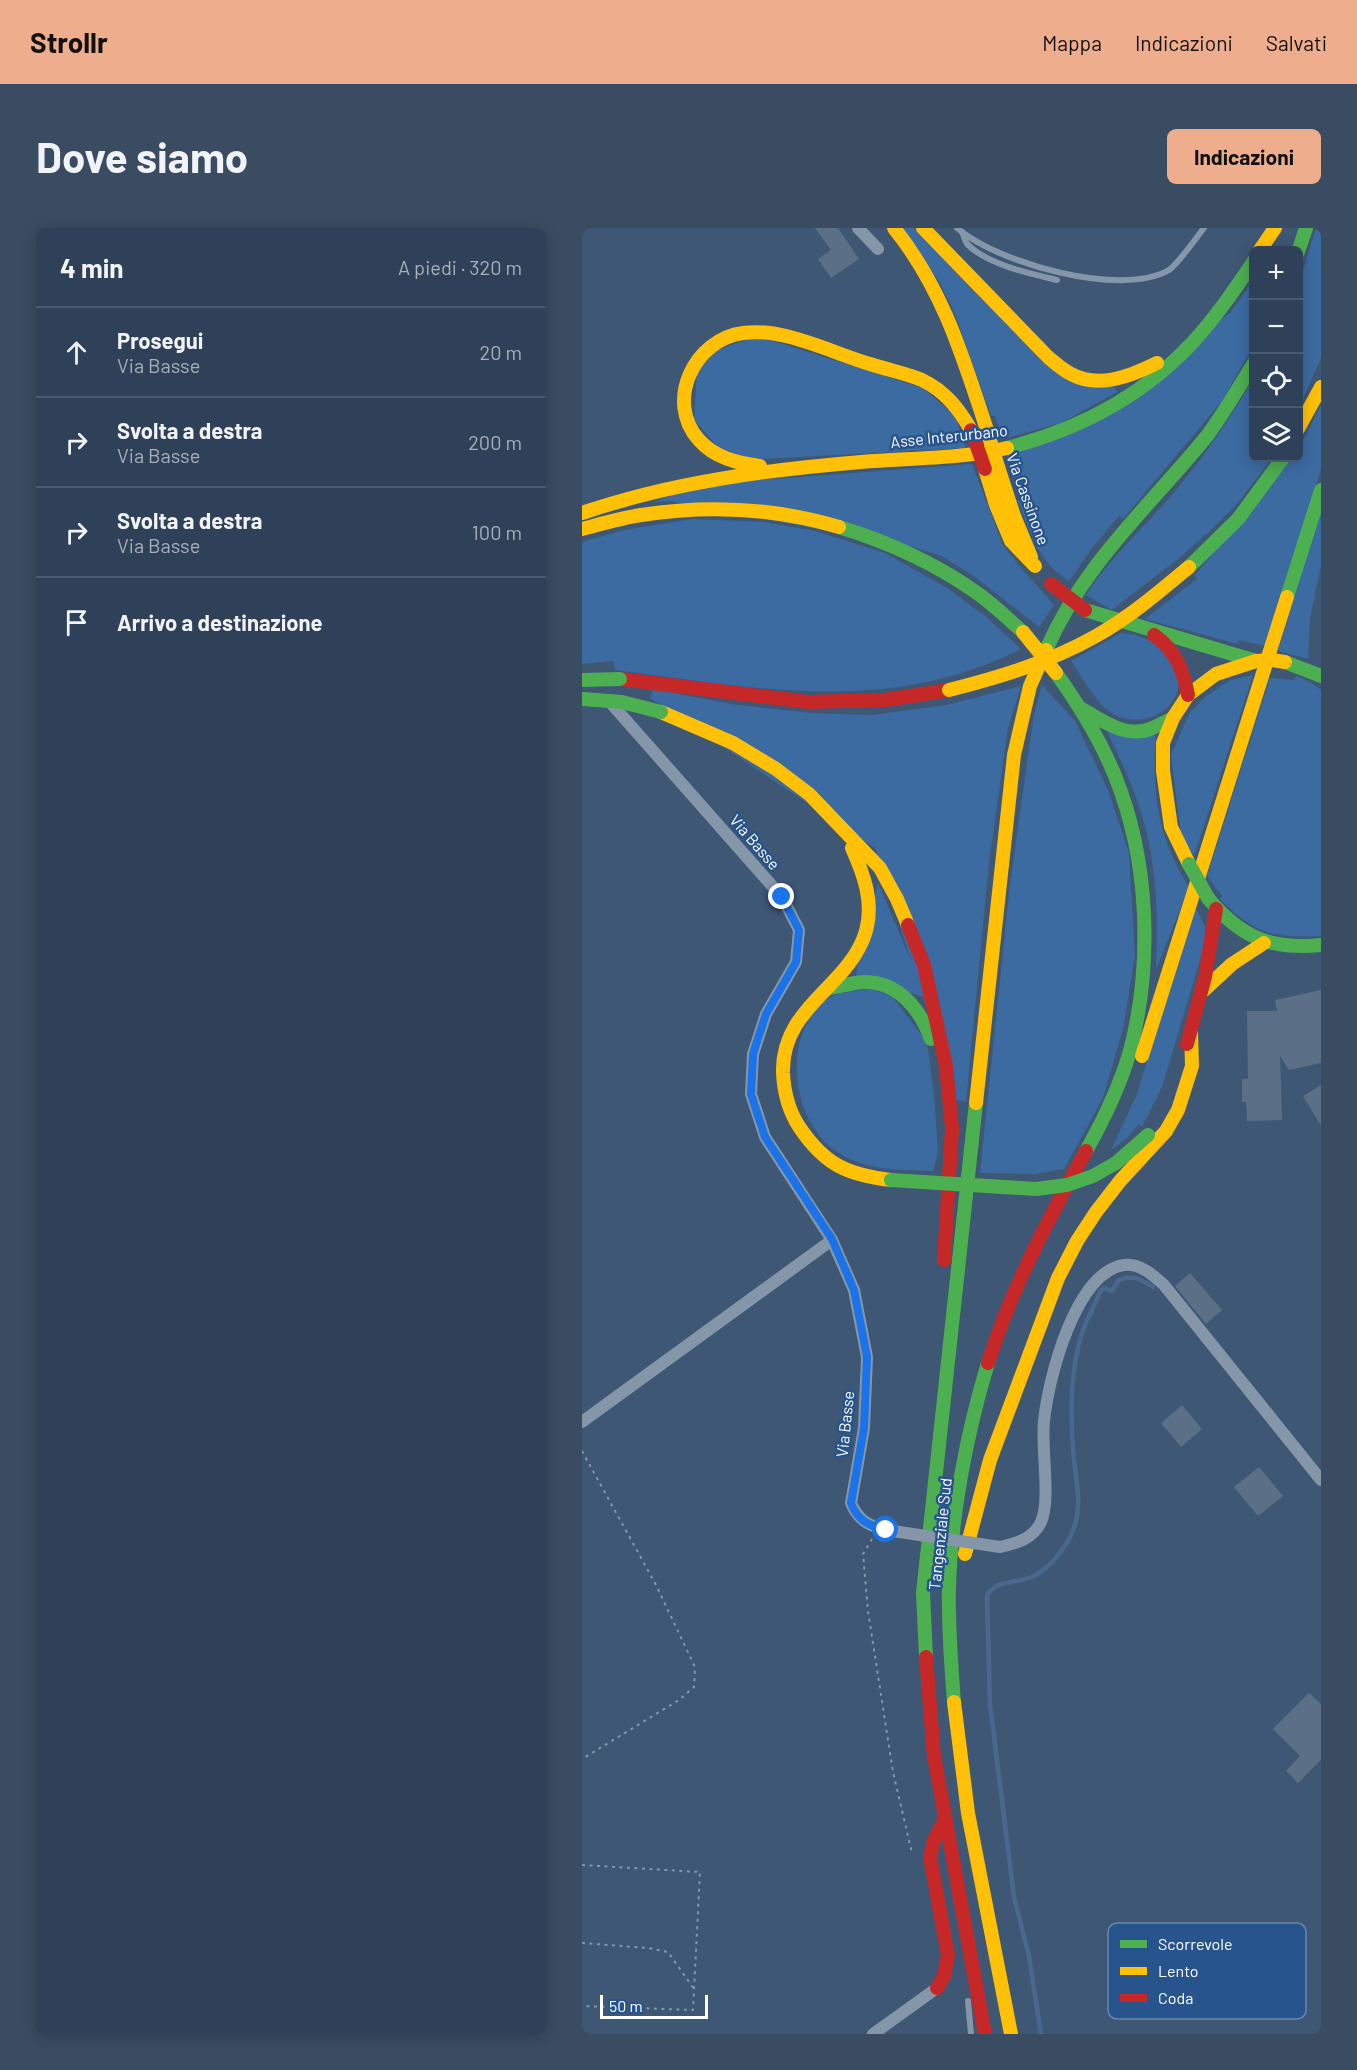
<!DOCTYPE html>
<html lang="it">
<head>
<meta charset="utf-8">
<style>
  :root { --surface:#2e4158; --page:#3a4c61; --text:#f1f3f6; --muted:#a7afba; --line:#495a6e; --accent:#eead8d }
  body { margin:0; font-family:Barlow,sans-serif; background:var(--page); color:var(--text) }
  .controls { position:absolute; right:18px; top:18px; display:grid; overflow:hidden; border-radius:9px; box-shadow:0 3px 15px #0003 }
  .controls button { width:54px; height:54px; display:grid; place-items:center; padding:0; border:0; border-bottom:2px solid var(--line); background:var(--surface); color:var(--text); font:30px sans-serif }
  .scale { position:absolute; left:18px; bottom:15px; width:108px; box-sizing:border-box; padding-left:6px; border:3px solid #fff; border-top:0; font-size:16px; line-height:21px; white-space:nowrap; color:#fff; -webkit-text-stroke:4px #27548c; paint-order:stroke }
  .stop { position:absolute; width:18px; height:18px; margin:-14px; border:4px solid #1a73e8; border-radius:50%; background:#fff }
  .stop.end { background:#1a73e8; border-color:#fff; box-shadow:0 2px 6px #0008 }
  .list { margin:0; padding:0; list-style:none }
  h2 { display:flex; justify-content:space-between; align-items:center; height:78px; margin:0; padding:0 24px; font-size:26px }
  h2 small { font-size:20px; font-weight:400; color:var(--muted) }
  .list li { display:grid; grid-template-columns:39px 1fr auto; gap:18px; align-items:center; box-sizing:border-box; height:90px; padding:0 24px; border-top:2px solid var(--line) }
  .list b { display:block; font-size:22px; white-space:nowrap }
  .list p { margin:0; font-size:20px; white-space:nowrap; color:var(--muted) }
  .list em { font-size:20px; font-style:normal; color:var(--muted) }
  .icon { flex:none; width:33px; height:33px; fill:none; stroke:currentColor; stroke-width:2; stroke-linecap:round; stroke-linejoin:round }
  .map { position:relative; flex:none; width:739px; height:1806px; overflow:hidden; border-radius:9px }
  header { display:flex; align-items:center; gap:36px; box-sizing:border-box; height:84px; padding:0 30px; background:var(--accent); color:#111 }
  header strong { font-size:28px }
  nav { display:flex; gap:33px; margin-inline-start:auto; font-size:21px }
  .intro { display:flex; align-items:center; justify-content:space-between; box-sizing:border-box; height:144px; padding:0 36px }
  h1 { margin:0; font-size:42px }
  .button { padding:15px 27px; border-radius:9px; background:var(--accent); color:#111; font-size:21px; font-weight:700 }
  main { display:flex; gap:36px; padding:0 36px }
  aside { flex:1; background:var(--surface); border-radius:9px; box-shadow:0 3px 15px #0003 }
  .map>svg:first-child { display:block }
  .green { fill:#3c6ba1 }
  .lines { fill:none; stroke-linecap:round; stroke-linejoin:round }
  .stream { stroke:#49688e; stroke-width:4.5 }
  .building { fill:#5b6f87 }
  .path { stroke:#8596a9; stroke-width:2; stroke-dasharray:3 4.5; stroke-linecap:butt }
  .lane { stroke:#8596a9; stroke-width:6 }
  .street { stroke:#8596a9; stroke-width:12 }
  .fast { stroke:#4caf50; stroke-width:14 }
  .slow { stroke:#ffc107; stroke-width:14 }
  .jam { stroke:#c62828; stroke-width:14 }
  .street-bridge { stroke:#8596a9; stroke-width:12 }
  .fast-bridge { stroke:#4caf50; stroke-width:14 }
  .slow-bridge { stroke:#ffc107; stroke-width:14 }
  .jam-bridge { stroke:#c62828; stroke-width:14 }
  .route { stroke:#1a73e8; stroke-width:8 }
  .labels { text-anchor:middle; stroke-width:5; stroke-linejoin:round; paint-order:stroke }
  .street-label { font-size:16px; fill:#fff; stroke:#27548c }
  .key { fill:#27548c; stroke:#6887ae; stroke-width:1.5 }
  .key-label { font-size:16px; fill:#fff }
</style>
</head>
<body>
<header>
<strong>Strollr</strong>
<nav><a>Mappa</a><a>Indicazioni</a><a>Salvati</a></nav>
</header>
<div class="intro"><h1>Dove siamo</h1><a class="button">Indicazioni</a></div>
<main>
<aside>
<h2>4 min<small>A piedi · 320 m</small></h2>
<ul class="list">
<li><svg class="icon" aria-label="ahead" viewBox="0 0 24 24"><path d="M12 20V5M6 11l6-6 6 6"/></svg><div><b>Prosegui</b><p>Via Basse</p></div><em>20 m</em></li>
<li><svg class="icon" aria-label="right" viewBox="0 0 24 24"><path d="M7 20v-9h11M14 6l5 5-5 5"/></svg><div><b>Svolta a destra</b><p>Via Basse</p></div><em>200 m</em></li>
<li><svg class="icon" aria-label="right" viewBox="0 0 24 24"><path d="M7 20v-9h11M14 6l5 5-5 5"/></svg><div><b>Svolta a destra</b><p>Via Basse</p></div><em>100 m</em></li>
<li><svg class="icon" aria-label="arrive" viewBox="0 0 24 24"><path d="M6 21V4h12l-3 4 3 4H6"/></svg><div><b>Arrivo a destinazione</b></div></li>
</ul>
</aside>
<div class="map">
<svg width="739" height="1806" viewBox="0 0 739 1806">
  <rect width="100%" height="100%" fill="#3e5775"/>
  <g class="green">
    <path d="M 318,0 L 332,0 L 455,126 L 533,160 L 535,164 L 479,195 L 421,211 L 413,188 L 409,188 L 373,86 L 358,55 Z"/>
    <path d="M 734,0 L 739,0 L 739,130 L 716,182 L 717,56 Z"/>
    <path d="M 671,53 L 671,118 L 640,173 L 541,291 L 537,288 L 510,320 L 487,353 C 457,335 448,304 436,273 L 440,269 L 425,227 L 493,203 L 648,85 Z"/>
    <path d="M 175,108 L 341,160 L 373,188 L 384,220 L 180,231 L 143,227 L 112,192 L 115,144 L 135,122 Z"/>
    <path d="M 671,152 L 672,230 L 690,230 L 654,277 L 631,300 L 596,331 L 530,382 L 504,367 C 529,328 565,297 594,262 C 623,228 648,190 671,152 Z"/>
    <path d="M 739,177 L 739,241 L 682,418 L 657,412 L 656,416 L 563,391 L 615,351 L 613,347 L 710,230 L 716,230 L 717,220 Z"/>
    <path d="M 390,236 L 421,317 L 440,341 L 472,377 L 457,399 L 393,349 L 360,328 L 331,319 L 88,273 L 71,274 L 122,256 Z"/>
    <path d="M 739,280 L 739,338 L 728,390 L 726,431 L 696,423 Z"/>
    <path d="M 110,291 L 182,294 L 233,303 L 303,325 L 365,360 L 403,388 L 439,421 C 307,488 172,460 33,442 L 31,433 L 0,436 L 0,314 L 42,302 Z"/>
    <path d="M 539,405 L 554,407 L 586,420 C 589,430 598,445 597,455 C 593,490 551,502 525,482 C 512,471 498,447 489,433 Z"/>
    <path d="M 671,447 L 612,628 L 599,607 L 589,527 L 607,486 L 623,469 L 648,452 Z"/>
    <path d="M 714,448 L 728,454 L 739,462 L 739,708 C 691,710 672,706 638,671 L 640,668 L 625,648 L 688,450 L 712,452 Z"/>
    <path d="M 460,457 L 493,493 L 526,562 L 547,625 L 553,728 L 541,801 L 521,870 L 482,941 L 453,946 L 398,945 L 428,656 L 452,486 Z"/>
    <path d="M 439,458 L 426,500 L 407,635 L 384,874 L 374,872 L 293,620 L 68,470 L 71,461 L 149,476 L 229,485 L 289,487 L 364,477 Z"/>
    <path d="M 525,503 L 574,507 C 570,566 575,608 607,659 L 574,742 C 575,706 576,669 570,633 C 564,587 545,544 525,503 Z"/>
    <path d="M 296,655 L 345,770 L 274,750 L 276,733 Z"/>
    <path d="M 613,679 L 623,698 L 624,712 L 580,859 L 560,899 L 557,896 L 546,909 L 529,922 L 555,866 Z"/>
    <path d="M 288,761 L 309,767 L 345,814 L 352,867 L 356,924 L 351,943 C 318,942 286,943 257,925 C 214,899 201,825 231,786 C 233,783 236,777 239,775 C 252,764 272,763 288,761 Z"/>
  </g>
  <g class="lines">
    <path class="stream" d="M 459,1806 L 447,1728 L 432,1669 L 408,1476 L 405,1367 C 413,1352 436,1355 450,1349 C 470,1339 489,1315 494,1293 C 500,1270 492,1243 491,1220 C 488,1183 489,1138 501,1102 C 506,1089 513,1077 518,1064 L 521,1060 L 530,1063 L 537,1052 C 551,1046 558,1051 571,1059"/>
  </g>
  <g class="building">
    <path d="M 233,0 L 256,0 L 277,31 L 249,50 L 236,31 L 249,22 Z"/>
    <path d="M 739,762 L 739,835 L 707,842 L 698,828 L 700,892 L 665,893 L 664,874 L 660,874 L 660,851 L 666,851 L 665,783 L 695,783 L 693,772 Z"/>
    <path d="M 739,857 L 739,898 L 721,868 Z"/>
    <path d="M 608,1045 L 640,1082 L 624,1096 L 593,1058 Z"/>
    <path d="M 600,1177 L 620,1201 L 599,1219 L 579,1195 Z"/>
    <path d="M 677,1239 L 701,1268 L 676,1288 L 652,1259 Z"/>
    <path d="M 727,1465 L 739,1476 L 739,1532 L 716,1555 L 704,1543 L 718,1528 L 691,1501 Z"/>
  </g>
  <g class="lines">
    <g class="path">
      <path d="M 0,1223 L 74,1357 L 113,1439 L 112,1459 L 97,1472 L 0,1531"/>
      <path d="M 290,1311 L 281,1326 L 286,1383 L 311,1544 L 330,1625"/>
      <path d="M 0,1637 L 118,1644 L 111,1782 L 0,1778"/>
      <path d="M 0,1715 L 66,1720 L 86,1724 L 112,1761"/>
    </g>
    <g class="lane">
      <path d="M 375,0 C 415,35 539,70 587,42 C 596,36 614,10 622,0"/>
      <path d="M 380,4 C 382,8 383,14 386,17 C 407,37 449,46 475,52"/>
      <path d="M 386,1773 L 389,1806"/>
    </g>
    <g class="street">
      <path d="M 276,0 L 296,21"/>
      <path d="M 27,473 L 200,669 L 217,702 L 214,734 L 184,786 L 171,826 L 169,866 L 183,909 L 250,1012 L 272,1062 L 285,1129 L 282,1200 L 269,1275 C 276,1292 287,1298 304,1302"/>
      <path d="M 0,1194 L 250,1012"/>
      <path d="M 418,1319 C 435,1315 451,1311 459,1294 C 469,1272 459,1221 462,1193 C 466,1152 493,1044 542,1037 C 558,1035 571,1047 582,1057 L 739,1252"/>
      <path d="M 291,1806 L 355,1760"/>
    </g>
    <g class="fast">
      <path d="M 716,24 L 724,0"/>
      <path d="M 425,220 C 495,202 561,168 611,114 C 634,89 653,61 672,33"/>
      <path d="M 257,299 C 306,314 353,335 395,365 C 411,376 426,391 441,404"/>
      <path d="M 607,339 L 656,291 L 701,230"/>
      <path d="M 705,369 L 739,262"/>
      <path d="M 503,382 L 674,433"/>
      <path d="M 464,422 C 502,335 567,279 625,208 C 642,185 657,159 672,135"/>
      <path d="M 703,434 L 739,448"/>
      <path d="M 474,445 C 497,477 518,511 533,548 C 567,632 571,735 548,823 C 538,858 522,891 504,923"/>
      <path d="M 500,481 C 519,492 542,509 565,502 C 574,499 583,494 591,490"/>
      <path d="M 626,670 C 658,709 688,722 739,717"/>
      <path d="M 244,761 C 256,759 269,755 281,754 C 316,753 338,781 349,811"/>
      <path d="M 344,1429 L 341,1365 L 394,875"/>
      <path d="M 372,1474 C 369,1436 366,1397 367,1359 C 369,1287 385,1204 406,1135"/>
    </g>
    <g class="slow">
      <path d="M 312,0 C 361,61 381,129 405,202"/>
      <path d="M 341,0 L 466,129 C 473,135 481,142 489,146 C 517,161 549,148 575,135"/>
      <path d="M 678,22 L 693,0"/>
      <path d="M 716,201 L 739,159"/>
      <path d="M 178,238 C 155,235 133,230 117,212 C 82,173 113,111 161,105 C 201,99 250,125 288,136 C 306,142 323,145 340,152 C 363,163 377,181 389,202"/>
      <path d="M 416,239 L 432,288 L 449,329"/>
      <path d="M 403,241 L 414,277 L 429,313 L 453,338"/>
      <path d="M 0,285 C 91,254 184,242 279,234 C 326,230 379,231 425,220"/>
      <path d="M 0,301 C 19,296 39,290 59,287 C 124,277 193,280 257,299"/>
      <path d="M 79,484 L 151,515 L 194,541 L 227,566 L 298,640 L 315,671 L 326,697"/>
      <path d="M 270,620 C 282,647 292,674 284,703 C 267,760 199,778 201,845 C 202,864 207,884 218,900 C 243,937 266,947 309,952"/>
      <path d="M 607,636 L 589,599 L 581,543 L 581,515 L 591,490 L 606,467 L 634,446 L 674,433"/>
      <path d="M 622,762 L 650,736 L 682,715"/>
      <path d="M 560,828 L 705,369"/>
      <path d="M 394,875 L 432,527 L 448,458 L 464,422"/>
      <path d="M 383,1326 L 408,1232 L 476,1050 L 495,1013 L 514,984 L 538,953 L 584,903 L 596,882 L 610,838 L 609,803"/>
      <path d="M 372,1474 L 386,1585 L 429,1806"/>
    </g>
    <g class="jam">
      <path d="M 572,407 C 594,423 601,441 606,467"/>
      <path d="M 38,451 L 226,474 L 304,472 L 367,462"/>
      <path d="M 326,697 L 342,737 L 364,838 L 370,900 L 362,1032"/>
      <path d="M 605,816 L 623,749 L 634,681"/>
      <path d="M 406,1135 C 430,1059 466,992 504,923"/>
      <path d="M 344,1429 L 352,1528 L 403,1806"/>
      <path d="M 355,1760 L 362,1748 L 366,1727 L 348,1629 L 352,1612 L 363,1591"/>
    </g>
    <path class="street-bridge" d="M 304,1302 L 418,1319"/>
    <g class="fast-bridge">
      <path d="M 0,452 L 38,451"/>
      <path d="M 1,471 L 40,474 L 79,484"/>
      <path d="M 607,636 L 626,670"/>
      <path d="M 309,952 L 454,961 L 485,957 L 511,948 L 534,935 L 566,907"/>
    </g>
    <g class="slow-bridge">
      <path d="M 405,202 L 416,239"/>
      <path d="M 441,404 L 474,445"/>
      <path d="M 674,433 L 690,432 L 703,434"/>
      <path d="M 367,462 C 418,449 468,434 514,408 C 548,389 577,364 607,339"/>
    </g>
    <g class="jam-bridge">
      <path d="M 389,202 L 403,241"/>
      <path d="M 469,356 L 503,382"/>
    </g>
  </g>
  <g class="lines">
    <path class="route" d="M 200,669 L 217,702 L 214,734 L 184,786 L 171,826 L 169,866 L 183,909 L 250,1011 L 272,1062 L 285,1129 L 282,1200 L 269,1275 C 275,1292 287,1298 304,1302"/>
  </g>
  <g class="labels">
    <g class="street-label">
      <text transform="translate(367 208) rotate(-6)" y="6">Asse Interurbano</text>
      <text transform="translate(446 271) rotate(70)" y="6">Via Cassinone</text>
      <text transform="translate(173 614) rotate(49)" y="6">Via Basse</text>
      <text transform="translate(263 1196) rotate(-84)" y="6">Via Basse</text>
      <text transform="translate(358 1306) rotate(-84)" y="6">Tangenziale Sud</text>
    </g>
  </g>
  <rect x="526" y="1695" width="198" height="96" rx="9" class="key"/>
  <rect x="538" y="1712" width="27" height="8" fill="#4caf50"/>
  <rect x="538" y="1739" width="27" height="8" fill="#ffc107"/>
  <rect x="538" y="1766" width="27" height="8" fill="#c62828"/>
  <g class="key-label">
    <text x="576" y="1722">Scorrevole</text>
    <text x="576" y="1749">Lento</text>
    <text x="576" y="1776">Coda</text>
  </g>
</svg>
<div class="controls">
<button>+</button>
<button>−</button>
<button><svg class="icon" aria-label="locate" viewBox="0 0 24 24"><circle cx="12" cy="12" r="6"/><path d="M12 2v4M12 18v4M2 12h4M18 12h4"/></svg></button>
<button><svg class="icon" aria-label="layers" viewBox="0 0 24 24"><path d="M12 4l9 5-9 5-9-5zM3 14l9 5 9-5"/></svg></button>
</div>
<div class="scale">50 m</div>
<div class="stop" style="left:304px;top:1302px"></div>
<div class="stop end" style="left:200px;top:669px"></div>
</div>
</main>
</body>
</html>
